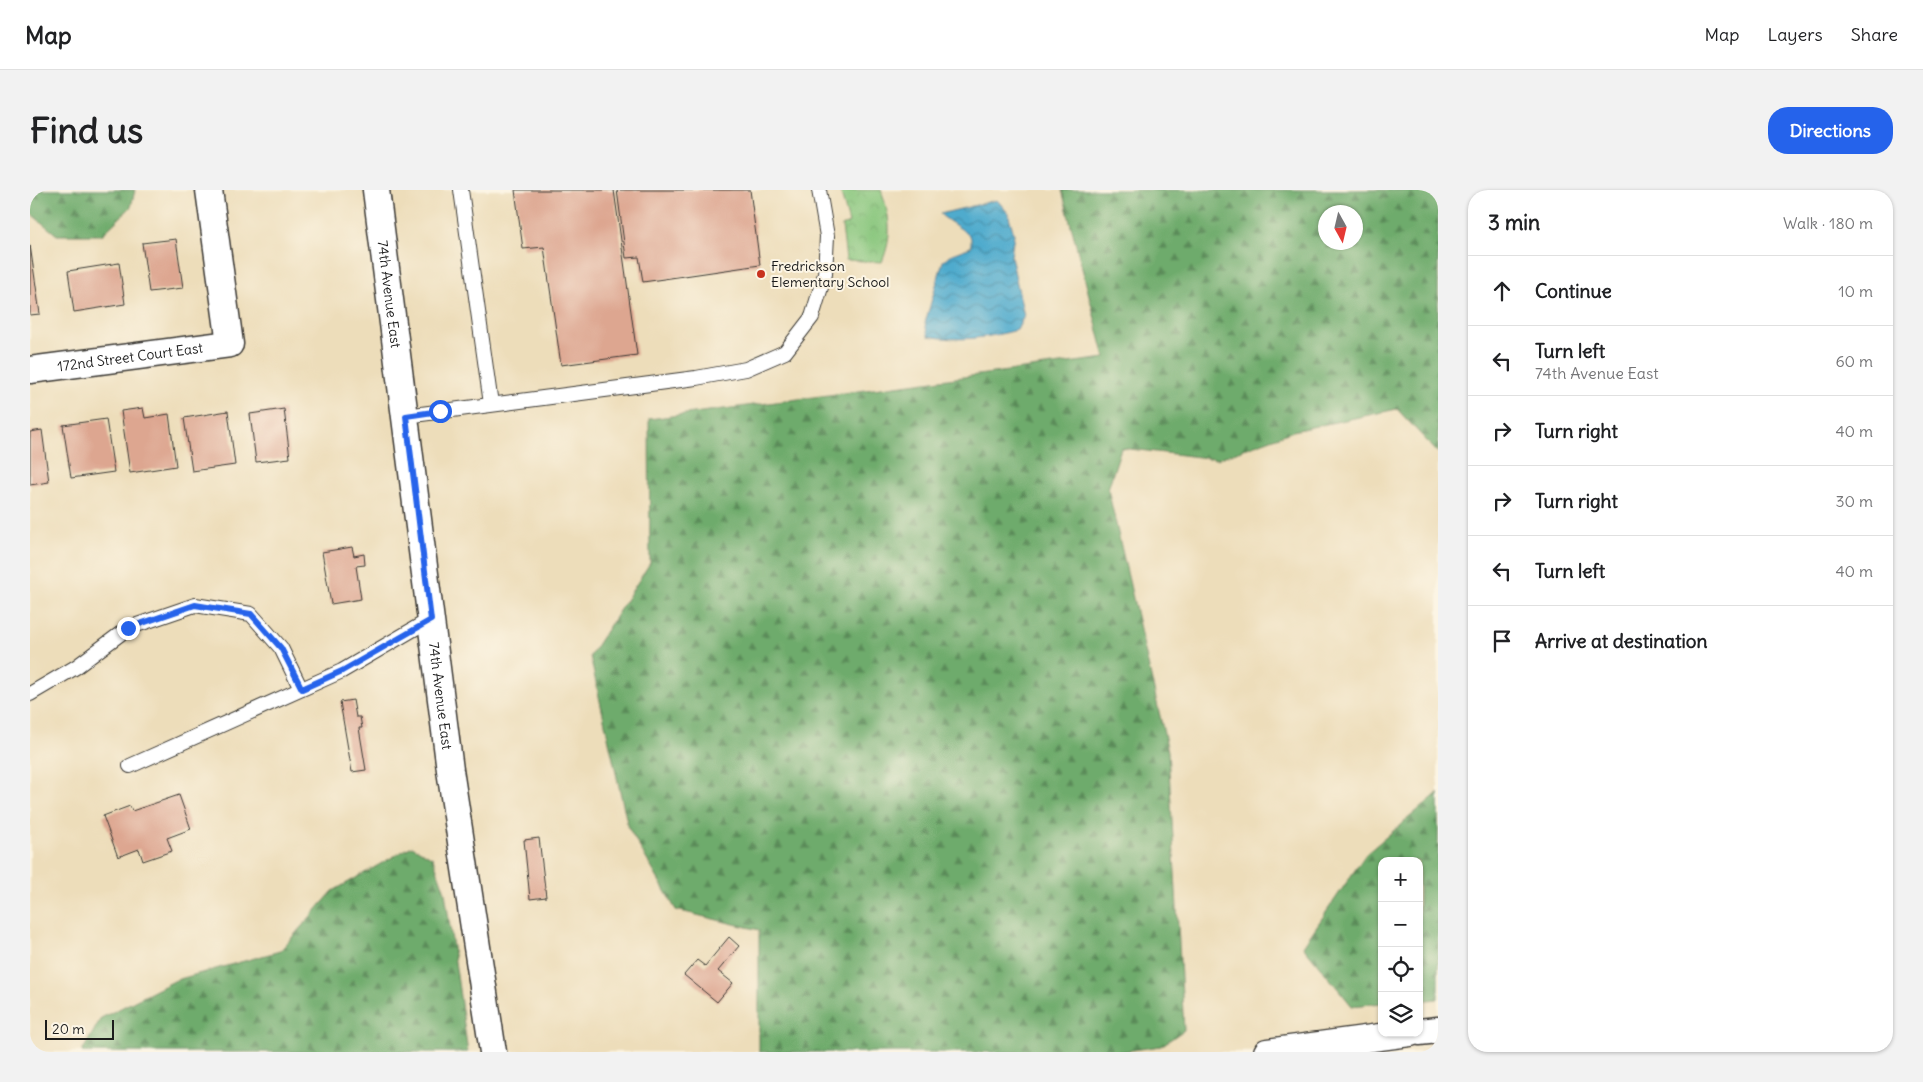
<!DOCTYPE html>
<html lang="en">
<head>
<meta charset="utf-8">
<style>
  :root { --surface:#fff; --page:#f2f2f2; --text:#202124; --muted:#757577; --line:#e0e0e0; --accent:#2563eb }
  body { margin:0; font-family:Delius,sans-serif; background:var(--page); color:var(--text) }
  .controls { position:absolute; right:15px; bottom:15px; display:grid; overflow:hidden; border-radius:10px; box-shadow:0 1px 4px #0004 }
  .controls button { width:45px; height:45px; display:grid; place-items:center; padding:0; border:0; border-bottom:1px solid var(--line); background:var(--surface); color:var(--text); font:25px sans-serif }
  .compass { position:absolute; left:1288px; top:15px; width:45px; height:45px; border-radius:50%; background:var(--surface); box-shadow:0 1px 4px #0004; rotate:172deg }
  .scale { position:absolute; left:15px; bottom:12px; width:69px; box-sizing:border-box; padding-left:5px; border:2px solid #1c1c1c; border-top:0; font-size:14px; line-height:18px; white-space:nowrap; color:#1c1c1c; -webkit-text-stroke:4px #fcf5e5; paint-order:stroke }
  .stop { position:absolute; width:15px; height:15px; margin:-11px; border:4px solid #2563eb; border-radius:50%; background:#fff }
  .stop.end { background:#2563eb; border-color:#fff; box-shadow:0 1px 5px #0008 }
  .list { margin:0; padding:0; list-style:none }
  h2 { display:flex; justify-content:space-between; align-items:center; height:65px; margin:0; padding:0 20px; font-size:21px }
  h2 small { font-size:16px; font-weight:400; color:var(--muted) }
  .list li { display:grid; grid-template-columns:32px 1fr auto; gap:15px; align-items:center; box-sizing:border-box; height:70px; padding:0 20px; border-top:1px solid var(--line) }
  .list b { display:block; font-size:19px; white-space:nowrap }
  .list p { margin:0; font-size:16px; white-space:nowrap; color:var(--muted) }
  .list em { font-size:16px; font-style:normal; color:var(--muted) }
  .icon { flex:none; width:28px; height:28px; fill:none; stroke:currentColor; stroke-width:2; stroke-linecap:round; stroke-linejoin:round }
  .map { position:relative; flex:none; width:1408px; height:862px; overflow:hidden; border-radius:20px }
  header { display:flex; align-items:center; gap:30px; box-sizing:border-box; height:70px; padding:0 25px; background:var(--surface); border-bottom:1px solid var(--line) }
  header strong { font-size:24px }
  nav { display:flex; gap:28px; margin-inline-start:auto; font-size:18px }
  .intro { display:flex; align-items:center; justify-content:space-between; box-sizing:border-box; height:120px; padding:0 30px }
  h1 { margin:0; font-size:35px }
  .button { padding:12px 22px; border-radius:20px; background:var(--accent); color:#fff; font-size:18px; font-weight:700 }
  main { display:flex; gap:30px; padding:0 30px }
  aside { flex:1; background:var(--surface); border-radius:20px; box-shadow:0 1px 4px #0004 }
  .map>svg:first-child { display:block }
  .forest { fill:url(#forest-firs); stroke:#456444; fill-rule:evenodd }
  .park { fill:url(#park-crowns); stroke:#52714c }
  .water { fill:url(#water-waves); stroke:#366474 }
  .building { fill:#dda690 }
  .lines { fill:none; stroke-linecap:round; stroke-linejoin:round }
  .service-casing { stroke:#3b3934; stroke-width:16 }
  .minor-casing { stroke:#3b3934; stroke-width:29 }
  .service { stroke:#fff; stroke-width:14 }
  .minor { stroke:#fff; stroke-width:26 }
  .route { stroke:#2563eb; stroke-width:6 }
  .poi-dot { fill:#c8321e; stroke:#fcf5e5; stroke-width:2 }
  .labels { text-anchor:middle; stroke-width:4; stroke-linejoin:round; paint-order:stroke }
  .poi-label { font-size:14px; fill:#1c1c1c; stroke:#fcf5e5; text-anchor:start }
  .street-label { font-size:14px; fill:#1c1c1c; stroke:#fcf5e5 }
</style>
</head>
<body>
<header>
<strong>Map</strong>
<nav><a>Map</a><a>Layers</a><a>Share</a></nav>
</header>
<div class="intro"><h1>Find us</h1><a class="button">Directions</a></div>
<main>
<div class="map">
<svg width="1408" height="862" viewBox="0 0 1408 862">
  <defs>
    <pattern id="forest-firs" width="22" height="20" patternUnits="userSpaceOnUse" patternTransform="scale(1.25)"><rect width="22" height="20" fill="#6eab6c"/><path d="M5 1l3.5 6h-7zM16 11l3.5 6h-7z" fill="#5a8a58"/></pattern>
    <pattern id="park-crowns" width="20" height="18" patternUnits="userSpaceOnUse" patternTransform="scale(1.25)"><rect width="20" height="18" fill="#88c67d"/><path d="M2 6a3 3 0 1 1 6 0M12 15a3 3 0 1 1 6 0" fill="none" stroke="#75aa6b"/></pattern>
    <pattern id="water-waves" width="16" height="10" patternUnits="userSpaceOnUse" patternTransform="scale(1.25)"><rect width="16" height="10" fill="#4fabcd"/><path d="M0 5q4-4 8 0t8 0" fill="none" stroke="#418aa6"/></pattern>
  </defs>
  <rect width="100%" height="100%" fill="#fcf5e5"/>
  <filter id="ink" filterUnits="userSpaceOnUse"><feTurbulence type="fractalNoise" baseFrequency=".02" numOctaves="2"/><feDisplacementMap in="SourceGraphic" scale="10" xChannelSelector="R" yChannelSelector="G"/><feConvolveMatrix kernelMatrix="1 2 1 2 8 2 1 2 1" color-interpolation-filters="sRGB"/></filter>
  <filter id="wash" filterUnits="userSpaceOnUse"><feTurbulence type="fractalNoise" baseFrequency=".0096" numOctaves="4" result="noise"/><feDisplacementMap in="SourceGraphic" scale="20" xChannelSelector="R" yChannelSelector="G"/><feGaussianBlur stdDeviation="1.12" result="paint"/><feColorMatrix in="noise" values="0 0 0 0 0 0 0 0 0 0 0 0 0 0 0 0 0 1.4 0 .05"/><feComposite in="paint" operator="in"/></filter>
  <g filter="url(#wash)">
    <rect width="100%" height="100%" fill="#edddba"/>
    <g class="forest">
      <path d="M 0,0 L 105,0 L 101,17 L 72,45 L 27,45 L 0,23 Z"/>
      <path d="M 1032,0 L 1408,0 L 1408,263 L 1367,219 L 1263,241 L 1187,269 L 1091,258 L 1078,299 L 1138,561 L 1154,840 L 1131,856 L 1090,862 L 729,862 L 729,740 L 646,720 L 598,637 L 560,466 L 620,373 L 619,229 L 1075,168 ZM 1326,22 L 1326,52 L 1296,52 L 1296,22 Z"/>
      <path d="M 1408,603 L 1408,809 L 1389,811 L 1389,671 L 1352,671 L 1352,813 L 1322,816 L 1273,756 L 1336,664 Z"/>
      <path d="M 382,656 L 403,668 L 415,702 L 438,862 L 52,862 L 71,828 L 146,790 L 250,761 L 303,701 Z"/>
    </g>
    <path class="park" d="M 810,0 L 851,0 C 860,26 863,46 852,72 L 816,70 L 812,36 L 819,33 Z"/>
    <path class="water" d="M 967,10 L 978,23 L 984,44 L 981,66 L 994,126 L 987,140 C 957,148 929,152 898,146 L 895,133 L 913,71 L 922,64 L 941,57 L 941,48 C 933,38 921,34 910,24 Z"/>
    <g id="blocks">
      <g class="building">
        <path d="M 485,0 L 584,0 L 607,165 L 531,175 L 514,57 L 493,59 Z"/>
        <path d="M 587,0 L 720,0 L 730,75 L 613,92 L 609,67 L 596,68 Z"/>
        <path d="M 146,49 L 153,98 L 119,102 L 112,53 Z"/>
        <path d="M 0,55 L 10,124 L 0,125 Z"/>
        <path d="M 89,73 L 95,114 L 44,122 L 38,81 Z"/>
        <path d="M 113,218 L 115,228 L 139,224 L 146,276 L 100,283 L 91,221 Z"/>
        <path d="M 254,219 L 260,268 L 226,272 L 220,224 Z"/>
        <path d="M 198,221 L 205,275 L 162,281 L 154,228 Z"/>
        <path d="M 76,229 L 84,282 L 41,288 L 33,235 Z"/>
        <path d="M 12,240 L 19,292 L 0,295 L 0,242 Z"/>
        <path d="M 322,357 L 324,366 L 334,364 L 335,375 L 326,376 L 331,409 L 301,414 L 292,362 Z"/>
        <path d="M 323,510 L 326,527 L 330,527 L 332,538 L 329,538 L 336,580 L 322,582 L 310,512 Z"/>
        <path d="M 149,605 L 161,639 L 137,648 L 142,661 L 113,671 L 109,659 L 88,667 L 73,626 L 100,616 L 102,621 Z"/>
        <path d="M 509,648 L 516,707 L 500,709 L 494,650 Z"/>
        <path d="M 699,747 L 709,756 L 688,781 L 703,793 L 687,812 L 654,785 L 667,770 L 675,776 Z"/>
      </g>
    </g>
  </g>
  <g filter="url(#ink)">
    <use href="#blocks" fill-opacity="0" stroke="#3b3934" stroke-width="1"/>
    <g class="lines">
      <g class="service-casing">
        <g id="service">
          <path d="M 431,0 L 461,214"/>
          <path d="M 376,226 L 666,188 L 716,179 L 755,162 L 782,127 L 795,84 L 797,46 L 789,0"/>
          <path d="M 0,504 L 46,477 L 98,438 L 165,415 L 221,424 L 251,458 L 271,499"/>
          <path d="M 100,576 L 312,481 L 401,429"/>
        </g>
      </g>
      <g class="minor-casing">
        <g id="minor">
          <path id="s1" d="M 346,0 L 420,580 L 463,862"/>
          <path id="s2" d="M 0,180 L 200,154 L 179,0"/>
          <path d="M 1389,842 L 1408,840"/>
          <path d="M 1237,862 L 1380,843"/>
        </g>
      </g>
      <use href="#service" class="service"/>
      <use href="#minor" class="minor"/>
    </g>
  </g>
  <g class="lines" filter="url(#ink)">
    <path class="route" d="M 98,438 L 165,415 L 221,424 L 251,458 L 272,499 L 312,481 L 401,430 L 376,226 L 410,221"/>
  </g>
  <circle class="poi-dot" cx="731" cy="84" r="5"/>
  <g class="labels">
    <g class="poi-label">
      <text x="741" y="81">Fredrickson<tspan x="741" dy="16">Elementary School</tspan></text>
    </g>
    <g class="street-label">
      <text dy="5" stroke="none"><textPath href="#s1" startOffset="105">74th Avenue East</textPath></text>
      <text dy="5" stroke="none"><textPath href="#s2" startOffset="101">172nd Street Court East</textPath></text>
      <text dy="5" stroke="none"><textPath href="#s1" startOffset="510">74th Avenue East</textPath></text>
    </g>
  </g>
</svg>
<div class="controls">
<button>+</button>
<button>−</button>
<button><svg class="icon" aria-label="locate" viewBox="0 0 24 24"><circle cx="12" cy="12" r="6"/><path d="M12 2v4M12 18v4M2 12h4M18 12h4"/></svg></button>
<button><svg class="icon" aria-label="layers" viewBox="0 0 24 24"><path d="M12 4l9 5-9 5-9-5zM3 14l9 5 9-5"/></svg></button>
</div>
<svg class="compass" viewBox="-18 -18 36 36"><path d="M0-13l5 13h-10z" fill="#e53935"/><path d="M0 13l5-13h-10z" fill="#757577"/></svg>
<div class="scale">20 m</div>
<div class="stop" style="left:410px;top:221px"></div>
<div class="stop end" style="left:98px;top:438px"></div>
</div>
<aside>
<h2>3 min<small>Walk · 180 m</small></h2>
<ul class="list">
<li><svg class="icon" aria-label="ahead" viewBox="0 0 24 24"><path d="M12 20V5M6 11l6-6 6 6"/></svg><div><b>Continue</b></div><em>10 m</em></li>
<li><svg class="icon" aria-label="left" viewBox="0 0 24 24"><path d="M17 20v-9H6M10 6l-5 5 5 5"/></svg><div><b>Turn left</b><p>74th Avenue East</p></div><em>60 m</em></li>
<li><svg class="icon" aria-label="right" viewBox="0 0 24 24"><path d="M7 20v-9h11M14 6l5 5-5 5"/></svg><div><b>Turn right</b></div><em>40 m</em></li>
<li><svg class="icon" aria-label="right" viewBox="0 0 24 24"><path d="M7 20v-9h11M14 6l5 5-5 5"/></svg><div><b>Turn right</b></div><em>30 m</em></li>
<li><svg class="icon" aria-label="left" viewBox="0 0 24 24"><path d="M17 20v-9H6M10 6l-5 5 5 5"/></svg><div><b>Turn left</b></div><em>40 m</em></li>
<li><svg class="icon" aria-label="arrive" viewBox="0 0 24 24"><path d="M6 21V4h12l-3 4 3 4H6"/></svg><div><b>Arrive at destination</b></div></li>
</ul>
</aside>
</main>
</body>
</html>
